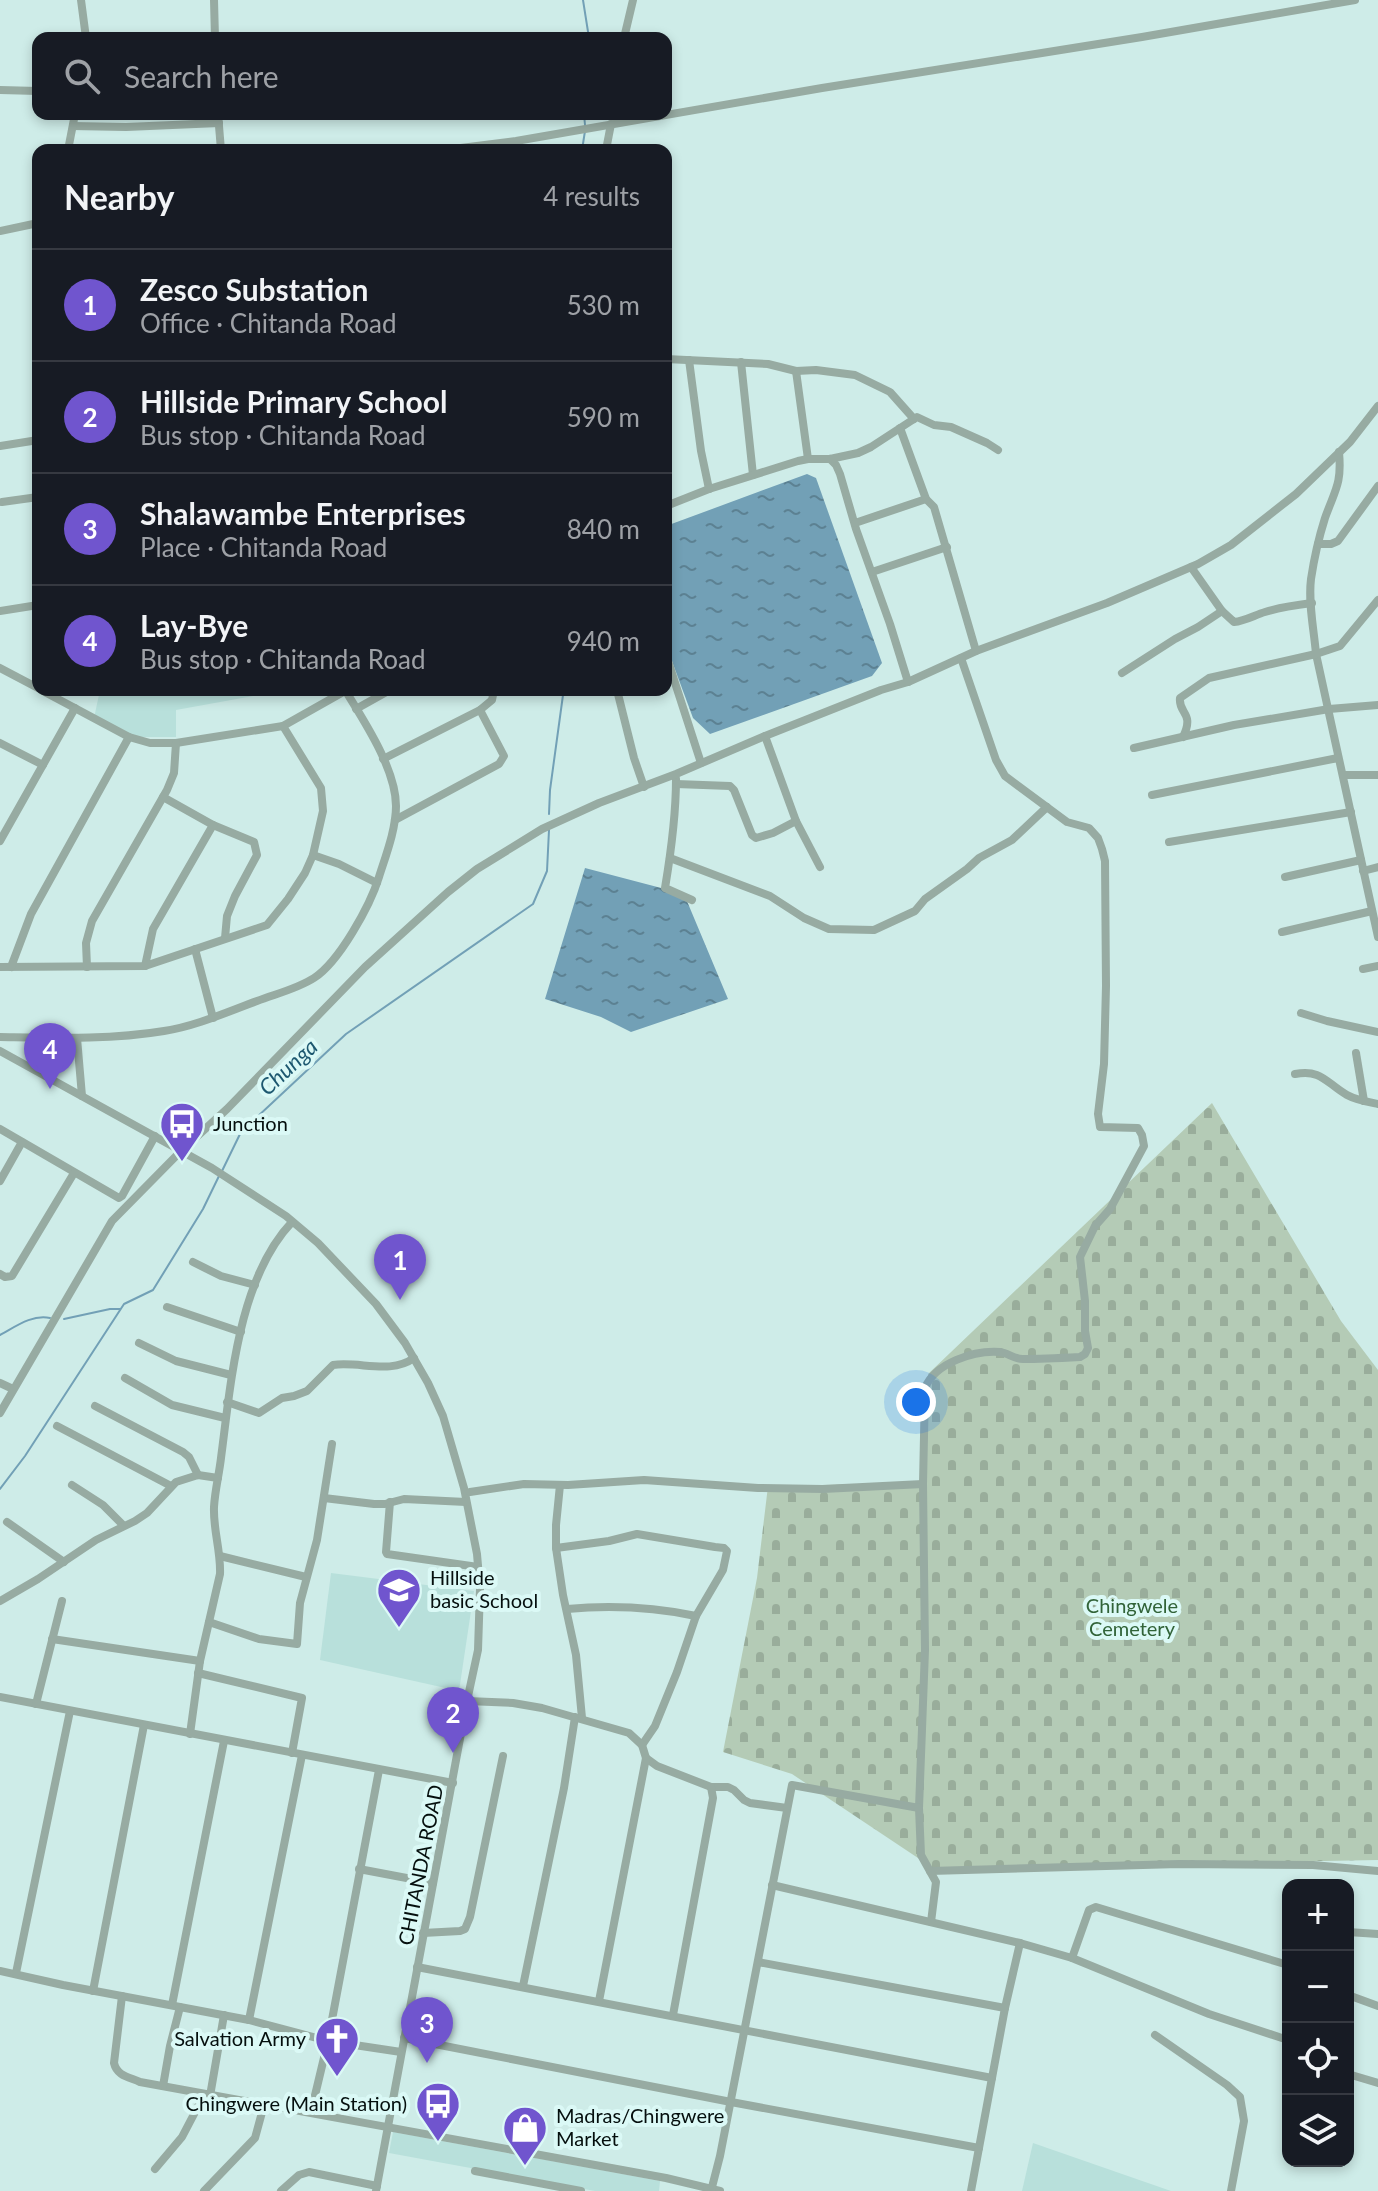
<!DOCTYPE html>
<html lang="en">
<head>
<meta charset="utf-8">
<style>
  :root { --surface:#171b24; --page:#20242c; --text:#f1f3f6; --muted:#9ea1a6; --line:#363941; --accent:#7055ce }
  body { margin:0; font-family:Lato,sans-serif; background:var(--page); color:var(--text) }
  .controls { position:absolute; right:24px; bottom:24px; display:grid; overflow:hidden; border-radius:16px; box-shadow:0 4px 12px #0003 }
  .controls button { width:72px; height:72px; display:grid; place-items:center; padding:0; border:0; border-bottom:2px solid var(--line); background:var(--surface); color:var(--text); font:40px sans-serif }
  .you { position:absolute; left:916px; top:1402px; width:28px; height:28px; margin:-20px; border:6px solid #fff; border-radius:50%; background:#1a73e8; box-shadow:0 0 0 12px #1a73e833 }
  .badge { display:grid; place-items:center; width:52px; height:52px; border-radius:50%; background:var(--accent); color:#fff; font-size:26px; font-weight:700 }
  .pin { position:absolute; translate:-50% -66px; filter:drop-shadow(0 2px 4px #0008) }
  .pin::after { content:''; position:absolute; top:42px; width:28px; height:24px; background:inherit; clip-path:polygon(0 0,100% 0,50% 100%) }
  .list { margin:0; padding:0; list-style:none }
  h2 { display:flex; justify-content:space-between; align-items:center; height:104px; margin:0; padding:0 32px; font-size:34px }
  h2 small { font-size:26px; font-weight:400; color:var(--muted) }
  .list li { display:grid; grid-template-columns:52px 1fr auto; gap:24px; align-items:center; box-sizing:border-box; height:112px; padding:0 32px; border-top:2px solid var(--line) }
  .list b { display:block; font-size:30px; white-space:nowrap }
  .list p { margin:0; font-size:26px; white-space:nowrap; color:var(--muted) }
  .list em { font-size:26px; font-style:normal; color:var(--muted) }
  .icon { flex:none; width:44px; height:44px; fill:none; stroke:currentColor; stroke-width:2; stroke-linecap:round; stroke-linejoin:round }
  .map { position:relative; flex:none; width:1378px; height:2191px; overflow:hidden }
  .search { position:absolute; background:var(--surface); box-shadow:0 4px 12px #0003; left:32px; top:32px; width:640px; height:88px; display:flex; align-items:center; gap:20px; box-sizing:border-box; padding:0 28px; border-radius:16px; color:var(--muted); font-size:30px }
  .panel { position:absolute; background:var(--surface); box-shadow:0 4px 12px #0003; left:32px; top:144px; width:640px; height:552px; border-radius:16px }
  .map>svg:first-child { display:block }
  .built { fill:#b8e0db }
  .cemetery { fill:url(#cemetery-stones) }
  .water { fill:url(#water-ripples) }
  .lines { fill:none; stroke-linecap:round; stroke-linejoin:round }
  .stream { stroke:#72a0b6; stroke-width:2 }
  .minor { stroke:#97aba2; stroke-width:8 }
  .labels { text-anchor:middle; stroke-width:8; stroke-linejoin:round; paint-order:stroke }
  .poi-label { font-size:20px; fill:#050f0e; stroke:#dbf9f6; text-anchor:start }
  .park-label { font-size:20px; fill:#316338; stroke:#dbf9f6 }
  .street-label { font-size:20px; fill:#050f0e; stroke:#dbf9f6 }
  .water-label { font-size:22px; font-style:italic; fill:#1d5870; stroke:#dbf9f6 }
</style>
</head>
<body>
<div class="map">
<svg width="1378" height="2191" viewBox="0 0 1378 2191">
  <defs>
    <pattern id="cemetery-stones" width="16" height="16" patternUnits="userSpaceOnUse" patternTransform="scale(2)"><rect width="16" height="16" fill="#b4cbb6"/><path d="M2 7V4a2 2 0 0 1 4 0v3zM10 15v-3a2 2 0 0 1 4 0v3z" fill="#99ad9b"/></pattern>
    <pattern id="water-ripples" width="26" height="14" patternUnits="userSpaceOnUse" patternTransform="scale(2)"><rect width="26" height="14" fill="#72a0b6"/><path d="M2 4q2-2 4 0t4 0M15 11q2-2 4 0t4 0" fill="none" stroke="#5c8192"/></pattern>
  </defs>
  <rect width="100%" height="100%" fill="#ceece8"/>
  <g class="built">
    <path d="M 100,690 L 287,690 L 176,710 L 176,737 L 137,737 L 94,718 Z"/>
    <path d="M 331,1573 L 474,1591 L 459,1691 L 320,1660 Z"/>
    <path d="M 393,2132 L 660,2181 L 659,2191 L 595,2191 L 389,2153 Z"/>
    <path d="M 1033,2143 L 1171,2191 L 1022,2191 Z"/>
  </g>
  <path class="cemetery" d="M 1212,1103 L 1341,1321 L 1378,1370 L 1378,1860 L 933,1868 L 792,1774 L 723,1752 L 757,1578 L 768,1486 L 925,1483 L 928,1374 Z"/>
  <g class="water">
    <path d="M 807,474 L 816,478 L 882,663 L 872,676 L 710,734 L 693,718 L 666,645 L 666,526 Z"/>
    <path d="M 585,868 L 684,894 L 728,999 L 631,1032 L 601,1017 L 545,999 Z"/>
  </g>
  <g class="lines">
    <g class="stream">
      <path d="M 583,0 L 589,38"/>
      <path d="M 584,114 L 585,125"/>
      <path d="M 582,150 L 585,131"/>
      <path d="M 549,814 L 550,790 L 563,695 L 560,690"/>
      <path d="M 222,1171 L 241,1132 L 346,1034 L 533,904 L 547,871 L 549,830"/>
      <path d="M 64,1319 L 110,1309 L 120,1309"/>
      <path d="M 0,1335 C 15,1327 32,1314 50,1318"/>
      <path d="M 0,1489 L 25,1456 L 124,1304 L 153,1290 L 203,1209 L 219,1176"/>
    </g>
    <g class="minor">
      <path d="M 81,0 L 86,38"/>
      <path d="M 214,0 L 215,38"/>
      <path d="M 624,38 L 633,0"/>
      <path d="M 0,90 L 38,91"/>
      <path d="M 218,114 L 221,150"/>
      <path d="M 73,126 L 126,127 L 219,123"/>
      <path d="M 68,150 L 75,114"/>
      <path d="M 445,150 L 516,141 L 822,88 L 1142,37 L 1355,0"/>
      <path d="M 606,150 L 611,124"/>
      <path d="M 0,231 L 38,223"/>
      <path d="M 666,359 L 768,364 L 796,371 L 816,370 L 855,375 L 890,392 L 914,419"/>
      <path d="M 689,360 L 701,451 L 709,489"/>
      <path d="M 741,362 L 753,475"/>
      <path d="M 796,371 L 808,459"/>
      <path d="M 900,428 L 926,499 L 934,507 L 976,651"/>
      <path d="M 0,446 L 38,440"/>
      <path d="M 1339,452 C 1342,484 1335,490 1325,518 C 1319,537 1314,559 1311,579 C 1308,603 1314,630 1316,654 L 1378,937"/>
      <path d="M 830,459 L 836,465 L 840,474 L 856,529 L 890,624 L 908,682"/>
      <path d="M 2,502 L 38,497"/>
      <path d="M 666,506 L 709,489 L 798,461 L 808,459 L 830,459 L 858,453 L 871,447 L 917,417 L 934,425 L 951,427 L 987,443 L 998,450"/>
      <path d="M 855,523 L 926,499"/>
      <path d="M 1318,544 L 1331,544 L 1338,541 L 1378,486"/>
      <path d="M 1191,567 L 1222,611 L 1234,622 C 1245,621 1255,615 1265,612 C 1281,607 1296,605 1312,603"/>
      <path d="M 872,572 L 947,547"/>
      <path d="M 0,611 L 38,605"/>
      <path d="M 666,655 L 701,763"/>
      <path d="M 0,668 L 38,688"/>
      <path d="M 1122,673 L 1175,639 L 1198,627 L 1222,611"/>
      <path d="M 41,690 L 129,737 L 150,743 L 176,743 L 283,726 L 345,691"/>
      <path d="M 617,690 L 634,758 L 644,787"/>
      <path d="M 356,709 L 390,690"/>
      <path d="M 765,736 L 796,821 L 820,867"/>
      <path d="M 1183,737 C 1195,712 1178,714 1180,698 L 1209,678 L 1316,654 L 1340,646 L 1378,600"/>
      <path d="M 0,743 L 43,765"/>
      <path d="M 1134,748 L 1234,725 L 1329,709 L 1378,705"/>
      <path d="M 383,759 L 480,710 L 492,700 L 494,690"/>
      <path d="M 1343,775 L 1378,775"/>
      <path d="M 676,779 C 676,815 671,852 665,888 L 692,900"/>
      <path d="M 676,784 L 730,786 L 734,790 L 752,835 L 756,838 L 773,833 L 796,821"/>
      <path d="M 1152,795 L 1338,758"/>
      <path d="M 163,797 L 213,825 L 254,842 L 257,855 L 235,896 L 227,916 L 225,938"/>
      <path d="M 395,820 L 499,764 L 504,756 L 480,710"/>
      <path d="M 0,841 L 75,708"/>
      <path d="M 1169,842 L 1351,812"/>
      <path d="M 313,855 L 339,864 L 377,883"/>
      <path d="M 670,858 L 770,896 L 804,918 L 829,929 L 874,930 L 915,911 L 925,899 L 967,869 L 979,858 L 1012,840 L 1047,807"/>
      <path d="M 1363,871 L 1378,867"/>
      <path d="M 1285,877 L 1361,860"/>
      <path d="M 1282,932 L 1372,911"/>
      <path d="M 195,949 L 213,1018"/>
      <path d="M 145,966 L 153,929 L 213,825"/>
      <path d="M 0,967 L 145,966 L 267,925 L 288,899 L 305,873 L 313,855 L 323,811 L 321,788 L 283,726"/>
      <path d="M 11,967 L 31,914 L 129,737"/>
      <path d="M 87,967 L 86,943 L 92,921 L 167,790 L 174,773 L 176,743"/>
      <path d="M 1363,969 L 1378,966"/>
      <path d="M 1301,1013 L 1327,1021 L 1378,1032"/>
      <path d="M 0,1037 C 55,1038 110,1040 164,1031 C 196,1026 227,1012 257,1001 C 275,994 297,989 314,978 C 339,962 370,906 379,877 C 386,855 396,829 396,806 C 396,769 364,721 345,690"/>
      <path d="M 77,1038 L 82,1096"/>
      <path d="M 0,1051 L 212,1168 L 286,1216 L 318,1243 L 376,1304 L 405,1343 L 428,1383 L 443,1416 L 464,1488 L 477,1554 L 480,1589 L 478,1650 L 467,1701 L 376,2191"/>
      <path d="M 1356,1053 L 1364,1101"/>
      <path d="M 1295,1074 C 1322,1069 1326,1083 1347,1095 C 1356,1100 1368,1102 1378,1104"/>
      <path d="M 0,1129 L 119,1198 L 122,1196 L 155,1136"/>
      <path d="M 0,1181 L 22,1142"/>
      <path d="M 193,1262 L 221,1276 L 255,1285"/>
      <path d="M 0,1274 L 5,1277 L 12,1276 L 74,1173"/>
      <path d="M 167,1307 L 241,1332"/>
      <path d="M 139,1343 L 176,1361 L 231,1375"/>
      <path d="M 125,1378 L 172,1405 L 225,1418"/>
      <path d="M 0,1383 L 13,1389"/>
      <path d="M 227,1402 L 259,1413 L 282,1398 L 294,1396 L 307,1391 L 333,1365 C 360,1361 390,1375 414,1358"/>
      <path d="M 95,1406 L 183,1452 L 189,1457 L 198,1475"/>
      <path d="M 0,1413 L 112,1221 L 181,1151 L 227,1109 L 365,967 L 448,892 L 477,869 L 542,829 L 599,803 L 676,774 L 765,736 L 881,690 L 908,682 L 976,651 L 1107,603 L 1198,564 L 1231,545 L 1296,494 L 1350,442 L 1378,406"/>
      <path d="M 57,1426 L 171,1486"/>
      <path d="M 72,1485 L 103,1505 L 123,1525"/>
      <path d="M 560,1485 L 556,1525 L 556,1548 L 563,1595 L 576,1655 L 582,1718"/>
      <path d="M 470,1492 L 524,1484 L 568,1485 L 644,1480 L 758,1488 L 823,1489 L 923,1484"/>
      <path d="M 324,1498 L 374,1504 L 385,1504 L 404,1499 L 466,1502"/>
      <path d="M 390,1502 L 386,1552 L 387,1554 L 478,1567"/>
      <path d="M 7,1522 L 64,1562"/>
      <path d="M 556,1548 L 609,1541 L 637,1534 L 715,1547 L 724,1548 L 727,1551 L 723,1570 L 696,1616 L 677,1672 L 655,1726 L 642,1745"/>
      <path d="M 220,1556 L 306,1577"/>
      <path d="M 0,1601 L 38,1579 L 96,1540 L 135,1521 L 147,1513 L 176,1482 L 198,1475 L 218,1478"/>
      <path d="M 567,1609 C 611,1605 653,1607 696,1616"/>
      <path d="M 209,1622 L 259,1639 L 297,1644 L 300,1603 L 317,1540 L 332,1444"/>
      <path d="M 52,1639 L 200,1661 L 190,1734"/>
      <path d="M 200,1661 L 220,1574 C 221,1551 213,1530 214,1507 C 215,1490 219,1475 221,1458 C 231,1383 238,1279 292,1222"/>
      <path d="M 198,1673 L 302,1698 L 292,1753"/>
      <path d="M 0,1697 L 453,1783"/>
      <path d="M 467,1701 L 513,1703 L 542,1708 L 629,1733 L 642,1745 L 646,1758 L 657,1766 L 711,1787 L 728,1787 L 734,1790 L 744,1800 L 750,1803 L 787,1808"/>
      <path d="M 36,1704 L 62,1601"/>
      <path d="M 359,1869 L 433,1883"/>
      <path d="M 930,1871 L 1179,1864 L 1313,1865 L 1378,1871"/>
      <path d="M 772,1885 L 1020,1943 L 1072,1958 L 1209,2014 L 1288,2040"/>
      <path d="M 931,1922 L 936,1882 L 921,1855 L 919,1808 L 925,1650 L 923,1484 L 925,1388 C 935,1363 974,1350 1000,1352 C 1008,1353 1014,1359 1023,1359 C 1042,1359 1061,1358 1080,1357 L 1085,1354 L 1088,1348 L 1085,1331 L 1085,1301 L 1080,1257 L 1095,1226 L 1110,1209 L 1144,1146 L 1142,1135 L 1138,1128 L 1100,1127 L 1098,1114 L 1104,1064 L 1106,986 L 1105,861 L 1102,849 L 1098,838 L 1089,828 L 1067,822 L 1005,776 L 996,760 L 961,658"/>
      <path d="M 1348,1932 L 1378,1934"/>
      <path d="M 423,1933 L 460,1931 L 465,1929 L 470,1917 L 503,1756"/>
      <path d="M 1072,1958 L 1089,1910 L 1096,1907 L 1288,1965"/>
      <path d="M 758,1962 L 1005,2008"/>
      <path d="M 417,1967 L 992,2078"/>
      <path d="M 0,1971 L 63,1985 L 249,2020 L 328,2041 L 401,2052"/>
      <path d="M 16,1973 L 70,1711"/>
      <path d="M 523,1986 L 564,1788 L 575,1717"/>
      <path d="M 93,1991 L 144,1725"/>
      <path d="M 1348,1995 L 1378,2006"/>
      <path d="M 122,1996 L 114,2063 C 117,2076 129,2077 140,2082 L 666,2178 L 720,2191"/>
      <path d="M 599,2001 L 646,1758"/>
      <path d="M 172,2005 L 224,1741"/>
      <path d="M 673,2015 L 713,1798 L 711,1787"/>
      <path d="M 249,2020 L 302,1755"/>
      <path d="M 1155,2035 L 1227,2085 L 1240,2097 L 1244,2121 L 1231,2191"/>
      <path d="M 404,2038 L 731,2102 L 979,2148"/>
      <path d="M 1348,2074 L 1378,2083"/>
      <path d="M 163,2086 L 170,2046 L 180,2007"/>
      <path d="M 210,2096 L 224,2015"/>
      <path d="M 311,2112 L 328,2041 L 379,1770"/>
      <path d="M 155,2169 L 182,2137 L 204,2095"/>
      <path d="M 475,2171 L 581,2191"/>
      <path d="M 204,2191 L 255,2138 L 264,2105"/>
      <path d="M 281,2191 L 299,2175 L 309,2172 L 377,2186"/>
      <path d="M 711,2191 L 720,2156 L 792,1785 L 919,1808"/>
      <path d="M 971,2191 L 1005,2008 L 1020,1943"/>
    </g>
  </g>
  <defs>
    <g id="bus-pin" transform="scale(2.3)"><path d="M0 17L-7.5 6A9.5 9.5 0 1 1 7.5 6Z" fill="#7055ce" stroke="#dbf9f6"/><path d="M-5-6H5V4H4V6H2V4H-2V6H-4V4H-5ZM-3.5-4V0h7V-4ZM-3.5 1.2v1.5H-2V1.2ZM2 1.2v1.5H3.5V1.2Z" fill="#fff"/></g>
    <g id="school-pin" transform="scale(2.3)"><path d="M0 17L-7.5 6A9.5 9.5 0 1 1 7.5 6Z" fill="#7055ce" stroke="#dbf9f6"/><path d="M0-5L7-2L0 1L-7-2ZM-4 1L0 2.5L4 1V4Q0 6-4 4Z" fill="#fff"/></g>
    <g id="church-pin" transform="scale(2.3)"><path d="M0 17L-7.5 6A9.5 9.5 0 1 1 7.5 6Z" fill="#7055ce" stroke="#dbf9f6"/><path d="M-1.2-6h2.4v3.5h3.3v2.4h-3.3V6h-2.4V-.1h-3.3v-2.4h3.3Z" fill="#fff"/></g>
    <g id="shop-pin" transform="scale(2.3)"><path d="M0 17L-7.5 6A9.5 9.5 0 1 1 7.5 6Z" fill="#7055ce" stroke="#dbf9f6"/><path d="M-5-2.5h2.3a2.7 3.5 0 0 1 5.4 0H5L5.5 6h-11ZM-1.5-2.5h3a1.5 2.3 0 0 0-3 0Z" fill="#fff"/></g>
  </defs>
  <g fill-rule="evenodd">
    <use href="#bus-pin" x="182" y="1124"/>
    <use href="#school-pin" x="399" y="1590"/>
    <use href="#church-pin" x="337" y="2039"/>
    <use href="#bus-pin" x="438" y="2104"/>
    <use href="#shop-pin" x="525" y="2128"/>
  </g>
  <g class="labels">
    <g class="poi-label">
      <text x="213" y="1131">Junction</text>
      <text x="430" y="1585">Hillside<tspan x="430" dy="23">basic School</tspan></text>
      <text x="306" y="2046" text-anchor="end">Salvation Army</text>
      <text x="407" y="2111" text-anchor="end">Chingwere (Main Station)</text>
      <text x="556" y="2123">Madras/Chingwere<tspan x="556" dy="23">Market</tspan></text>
    </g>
    <g class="park-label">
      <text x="1132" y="1613">Chingwele<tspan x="1132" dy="23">Cemetery</tspan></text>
    </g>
    <g class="street-label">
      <text transform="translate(421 1865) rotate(-79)" y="7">CHITANDA ROAD</text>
    </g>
    <g class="water-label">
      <text transform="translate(288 1067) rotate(-43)" y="8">Chunga</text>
    </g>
  </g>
</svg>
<div class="controls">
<button>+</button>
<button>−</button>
<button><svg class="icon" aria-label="locate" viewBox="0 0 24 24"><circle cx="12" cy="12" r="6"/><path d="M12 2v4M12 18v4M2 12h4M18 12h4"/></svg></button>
<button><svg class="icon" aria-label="layers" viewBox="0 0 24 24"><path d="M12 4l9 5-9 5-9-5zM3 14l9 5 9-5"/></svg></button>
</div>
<div class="you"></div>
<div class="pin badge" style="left:400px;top:1300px">1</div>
<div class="pin badge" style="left:453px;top:1753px">2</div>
<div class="pin badge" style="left:427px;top:2063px">3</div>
<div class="pin badge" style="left:50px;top:1089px">4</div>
<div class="search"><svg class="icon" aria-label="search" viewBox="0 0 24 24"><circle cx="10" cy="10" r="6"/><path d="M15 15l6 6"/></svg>Search here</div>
<section class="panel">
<h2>Nearby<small>4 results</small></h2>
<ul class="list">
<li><span class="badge">1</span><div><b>Zesco Substation</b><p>Office · Chitanda Road</p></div><em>530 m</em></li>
<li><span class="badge">2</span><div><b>Hillside Primary School</b><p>Bus stop · Chitanda Road</p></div><em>590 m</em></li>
<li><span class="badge">3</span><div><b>Shalawambe Enterprises</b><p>Place · Chitanda Road</p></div><em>840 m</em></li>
<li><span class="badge">4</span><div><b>Lay-Bye</b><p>Bus stop · Chitanda Road</p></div><em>940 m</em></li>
</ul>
</section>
</div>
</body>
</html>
